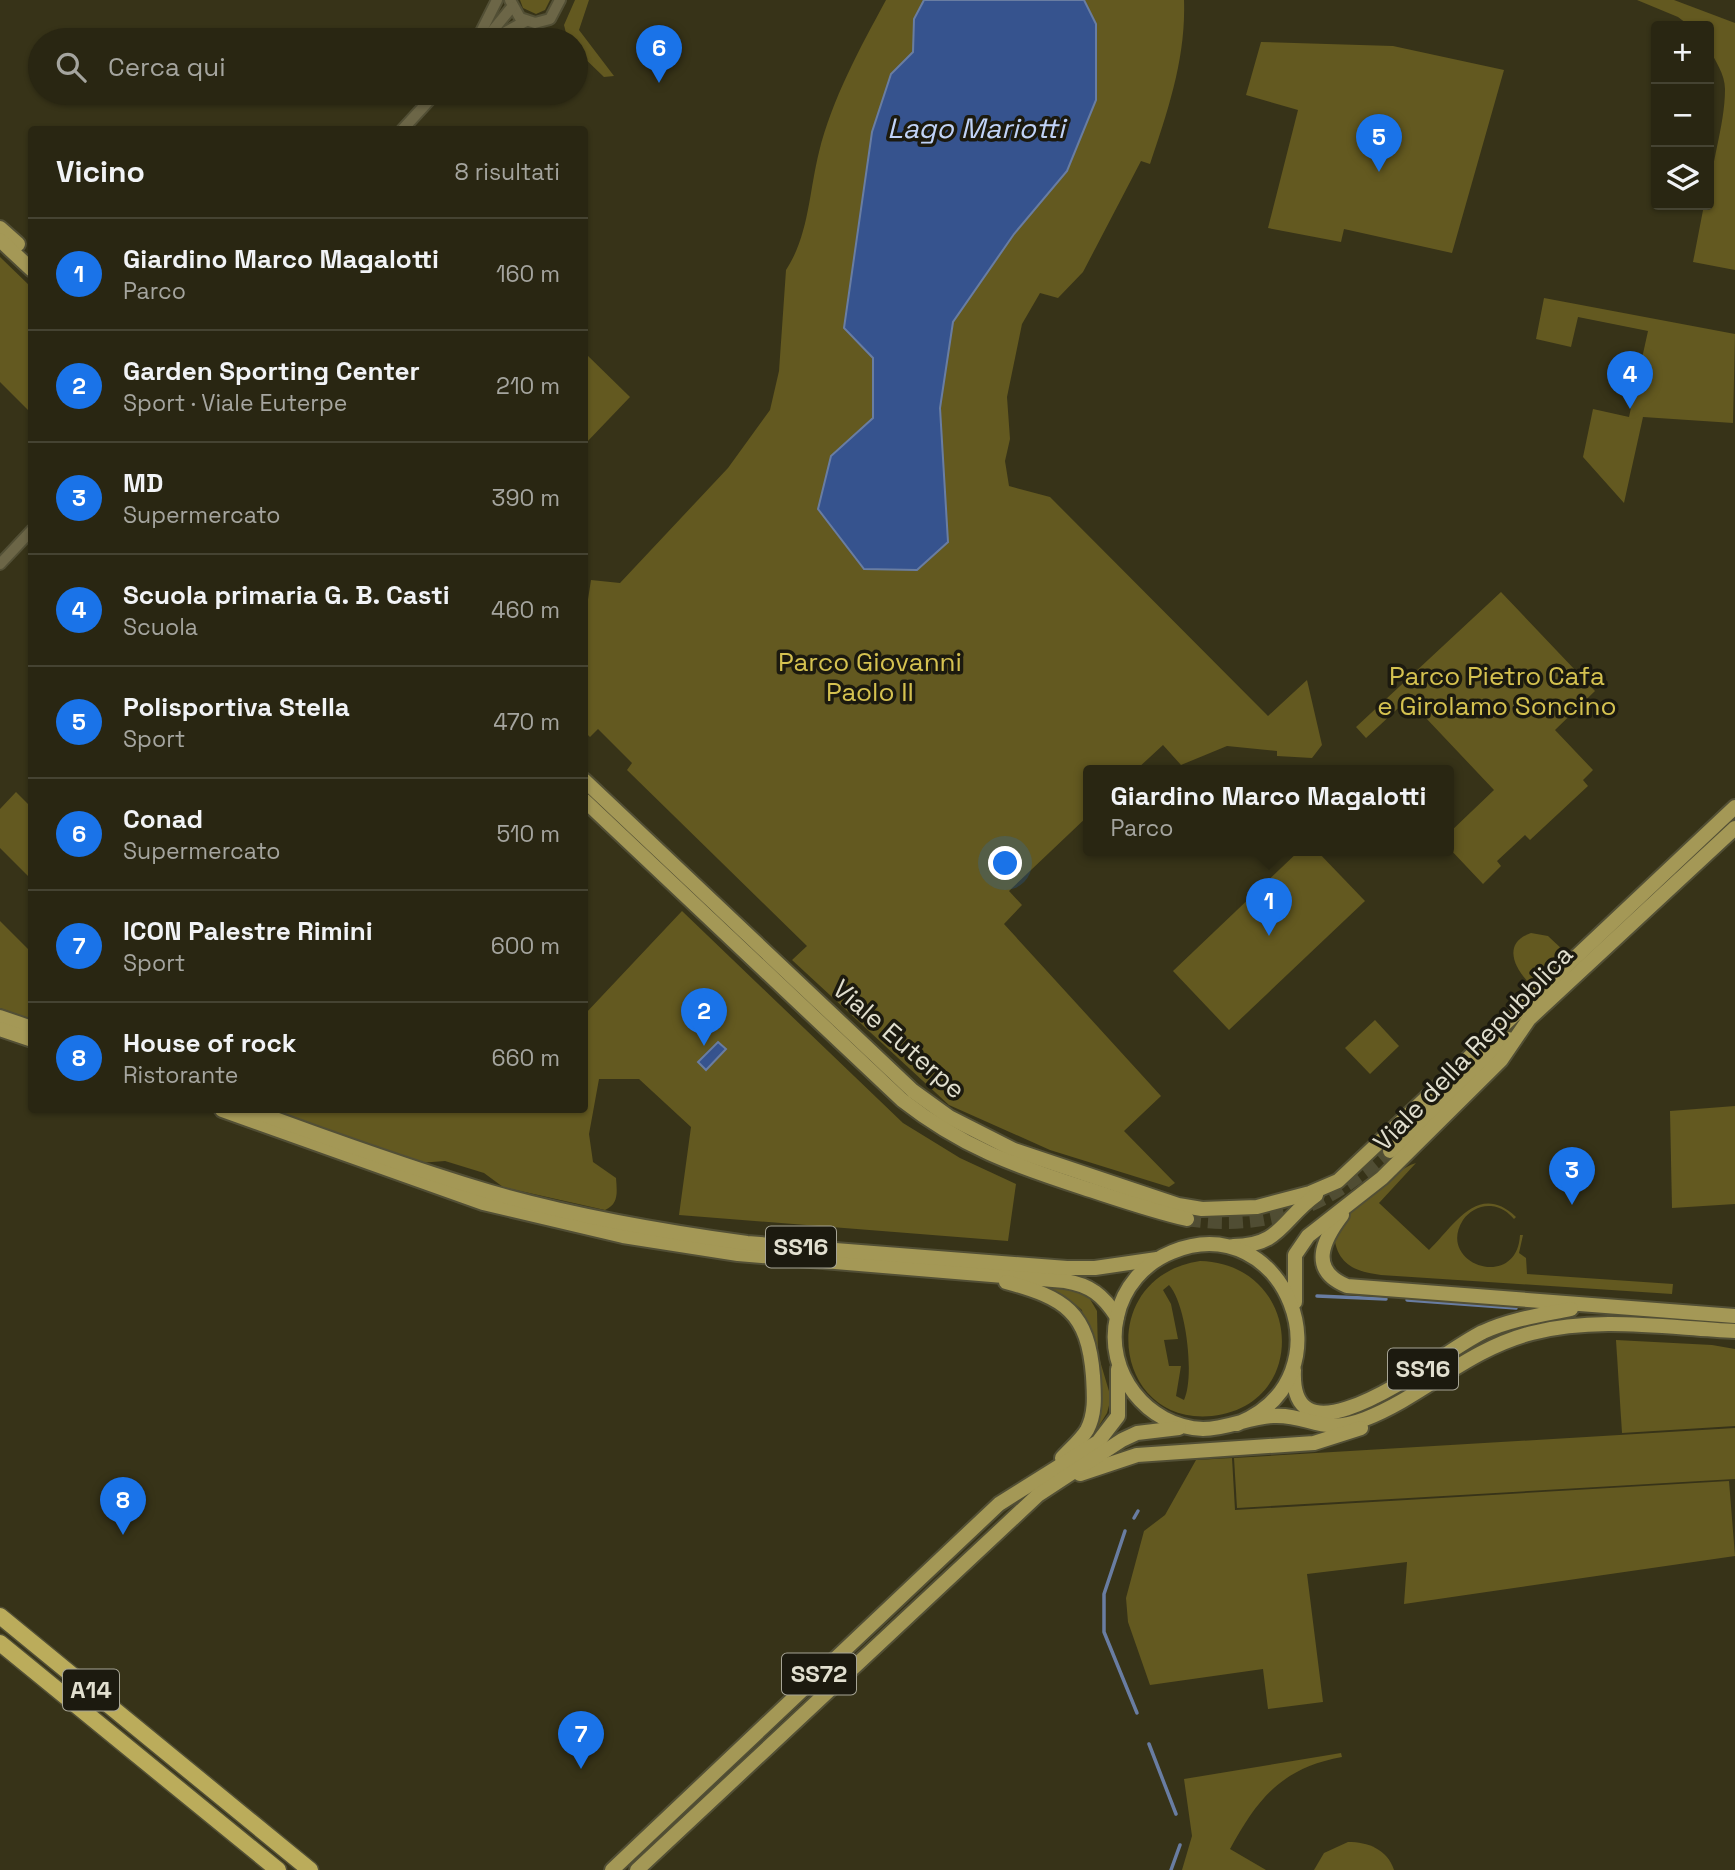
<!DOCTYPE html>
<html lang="it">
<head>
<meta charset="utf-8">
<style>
  :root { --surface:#292612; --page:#353220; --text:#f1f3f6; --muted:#a5a59f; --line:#454332; --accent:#1a73e8 }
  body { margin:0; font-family:"Space Grotesk",sans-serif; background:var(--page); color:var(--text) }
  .controls { position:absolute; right:21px; top:21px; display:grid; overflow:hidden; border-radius:7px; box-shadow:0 2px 5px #0004 }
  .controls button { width:63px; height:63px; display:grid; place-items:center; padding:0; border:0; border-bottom:2px solid var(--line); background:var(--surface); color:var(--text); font:35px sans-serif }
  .you { position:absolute; left:1006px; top:864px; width:24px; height:24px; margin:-18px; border:5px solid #fff; border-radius:50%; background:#1a73e8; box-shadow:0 0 0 10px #1a73e833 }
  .badge { display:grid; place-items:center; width:46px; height:46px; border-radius:50%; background:var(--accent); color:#fff; font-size:23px; font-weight:700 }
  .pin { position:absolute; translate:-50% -58px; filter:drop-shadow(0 2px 4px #0008) }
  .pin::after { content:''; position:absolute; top:37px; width:24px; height:21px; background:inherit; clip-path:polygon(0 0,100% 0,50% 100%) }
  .popup { position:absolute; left:1083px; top:765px; width:371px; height:91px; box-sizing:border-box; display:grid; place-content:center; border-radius:7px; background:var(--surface); filter:drop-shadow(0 2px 5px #0005); font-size:23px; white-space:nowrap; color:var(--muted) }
  .popup b { font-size:26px; color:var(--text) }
  .popup::after { content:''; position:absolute; left:50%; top:100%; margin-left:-14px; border:14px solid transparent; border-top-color:var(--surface) }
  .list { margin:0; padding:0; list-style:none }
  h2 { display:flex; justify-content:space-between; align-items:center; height:91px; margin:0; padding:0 28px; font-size:30px }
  h2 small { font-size:23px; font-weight:400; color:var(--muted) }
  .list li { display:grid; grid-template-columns:46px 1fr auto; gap:21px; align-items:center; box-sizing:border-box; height:112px; padding:0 28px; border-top:2px solid var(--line) }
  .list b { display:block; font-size:26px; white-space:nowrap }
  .list p { margin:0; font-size:23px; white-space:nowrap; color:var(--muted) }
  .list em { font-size:23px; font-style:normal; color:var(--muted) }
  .icon { flex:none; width:38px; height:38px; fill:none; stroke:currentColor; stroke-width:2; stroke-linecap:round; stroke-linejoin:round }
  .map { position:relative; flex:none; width:1735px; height:1870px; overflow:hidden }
  .search { position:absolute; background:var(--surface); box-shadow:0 2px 5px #0004; left:28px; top:28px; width:560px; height:77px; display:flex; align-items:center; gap:18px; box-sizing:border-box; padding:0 24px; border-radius:38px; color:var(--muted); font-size:26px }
  .panel { position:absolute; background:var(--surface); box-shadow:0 2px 5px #0004; left:28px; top:126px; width:560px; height:987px; border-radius:7px }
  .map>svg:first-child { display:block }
  .green { fill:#635920; fill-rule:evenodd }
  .water { fill:#36538e; stroke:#697da2; stroke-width:2 }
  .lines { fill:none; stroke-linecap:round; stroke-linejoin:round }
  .stream { stroke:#697da2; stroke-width:3.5 }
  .major-tunnel { stroke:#504d33; stroke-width:14; stroke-dasharray:14 7; stroke-linecap:butt }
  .minor-casing { stroke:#524f35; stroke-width:14 }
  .major-casing { stroke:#524f35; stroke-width:18 }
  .highway-casing { stroke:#524f35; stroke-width:19 }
  .minor { stroke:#6c6647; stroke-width:10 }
  .major { stroke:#a49856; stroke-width:14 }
  .highway { stroke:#bbac5b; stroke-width:16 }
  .labels { text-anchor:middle; stroke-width:7; stroke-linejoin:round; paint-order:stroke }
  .shield { fill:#1c1a0f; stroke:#a6a495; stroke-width:2 }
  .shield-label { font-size:24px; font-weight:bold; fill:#e1dfcf }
  .park-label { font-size:26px; fill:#d5c250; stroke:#1c1a0f }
  .street-label { font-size:26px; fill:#e1dfcf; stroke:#1c1a0f }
  .water-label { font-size:28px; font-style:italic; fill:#c1d3f7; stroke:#1c1a0f }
</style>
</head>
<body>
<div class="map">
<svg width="1735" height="1870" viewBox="0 0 1735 1870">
  <rect width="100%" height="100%" fill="#373318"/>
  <g class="green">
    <path d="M 520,0 L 550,0 L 545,10 L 536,14 L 523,8 Z"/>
    <path d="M 575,0 L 589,0 L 579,30 L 614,76 L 604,77 L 576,50 L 576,40 L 567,37 L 564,25 Z"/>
    <path d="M 886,0 L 1184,0 C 1186,58 1168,110 1150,164 L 1141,161 L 1083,272 L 1058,298 L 1040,293 L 1022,324 L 1007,397 L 1010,439 L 1005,461 L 1009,486 L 1050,497 L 1268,716 L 1307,680 L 1322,745 L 1312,758 L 1277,756 L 1277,751 L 1227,746 L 1181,765 L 1163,745 L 1136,770 L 1089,770 L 1089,815 L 1009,891 L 1022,905 L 1004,924 L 1161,1096 L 1124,1131 L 1175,1183 L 1169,1187 L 1050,1150 L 949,1105 L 792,960 L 807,946 L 627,770 L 632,763 L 598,729 L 590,737 L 585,732 L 584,625 L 591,580 L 620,583 L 728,468 L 770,410 L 779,371 L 786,270 C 809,235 809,192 819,152 C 832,99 860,48 886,0 Z"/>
    <path d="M 1637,0 L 1674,0 L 1735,23 L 1735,270 L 1693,262 L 1704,205 L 1709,205 C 1709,166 1725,128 1725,89 C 1725,74 1715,61 1709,48 C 1707,42 1709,33 1709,26 L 1690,26 L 1678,17 Z"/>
    <path d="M 1261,42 L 1393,46 L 1504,70 L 1452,253 L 1344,229 L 1341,242 L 1268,228 L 1298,110 L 1246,95 Z"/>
    <path d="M 0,257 L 31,287 L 31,413 L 0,382 Z"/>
    <path d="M 1544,298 L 1735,334 L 1733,423 L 1643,417 L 1624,503 L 1583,457 L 1593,409 L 1629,417 L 1648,331 L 1578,317 L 1571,347 L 1536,339 Z"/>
    <path d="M 585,353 L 630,397 L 585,444 L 584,444 Z"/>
    <path d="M 1501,592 L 1595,691 L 1555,730 L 1593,770 L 1583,780 L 1588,786 L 1530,840 L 1525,835 L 1497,861 L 1501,866 L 1483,884 L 1449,848 L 1449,833 L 1494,790 L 1408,699 L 1366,738 L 1356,727 Z"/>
    <path d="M 16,792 L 31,807 L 31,879 L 0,848 L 0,809 Z"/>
    <path d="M 1300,850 L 1316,850 L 1365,901 L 1229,1030 L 1173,971 Z"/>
    <path d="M 682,911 L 903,1123 L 960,1158 L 1016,1184 L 1008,1241 L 679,1215 L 691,1127 L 639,1079 L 599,1079 L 589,1134 L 593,1162 L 616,1178 C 617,1192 619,1204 605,1210 L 503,1187 L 484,1173 L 445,1161 L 419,1163 L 275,1110 L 584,1110 L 585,1014 Z"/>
    <path d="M 0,921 L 31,952 L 31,1019 L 0,1008 Z"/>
    <path d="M 1531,933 L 1548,936 L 1564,951 L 1530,984 C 1514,968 1502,943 1531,933 Z"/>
    <path d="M 1375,1020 L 1399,1046 L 1370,1074 L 1345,1048 Z"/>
    <path d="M 1735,1106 L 1735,1204 L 1672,1208 L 1670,1111 Z"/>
    <path d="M 1416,1163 L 1379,1203 L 1429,1250 C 1454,1226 1478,1181 1516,1217 L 1514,1219 C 1508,1212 1501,1207 1491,1206 C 1480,1205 1469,1211 1463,1220 C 1435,1264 1517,1292 1520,1235 L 1523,1235 L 1519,1253 L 1526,1258 L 1527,1274 L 1673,1284 L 1672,1294 L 1381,1275 C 1358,1272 1340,1266 1335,1242 C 1335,1219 1395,1169 1416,1163 Z"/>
    <path d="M 1200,1261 C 1303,1264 1311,1406 1212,1416 C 1112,1426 1094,1277 1200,1261 ZM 1169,1285 C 1186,1303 1195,1377 1184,1400 L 1176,1396 L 1181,1366 L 1169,1366 L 1164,1340 L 1178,1339 L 1171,1304 L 1163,1290 Z"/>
    <path d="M 1048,1286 L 1087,1294 L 1097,1311 L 1098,1354 L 1111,1398 L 1107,1413 L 1097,1429 L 1094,1430 L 1082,1310 C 1072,1300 1055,1297 1048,1286 Z"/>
    <path d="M 1616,1340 L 1712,1345 L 1735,1349 L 1735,1426 L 1622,1433 Z"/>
    <path d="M 1735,1428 L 1735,1479 L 1237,1508 L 1234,1458 Z"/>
    <path d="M 1232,1458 L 1235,1510 L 1729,1481 L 1735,1556 L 1404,1604 L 1407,1562 L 1307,1574 L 1323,1702 L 1268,1709 L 1263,1669 L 1150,1685 L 1128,1622 L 1126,1598 L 1144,1531 L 1165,1515 L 1196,1460 Z"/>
    <path d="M 1341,1753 L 1342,1757 C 1282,1768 1258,1798 1230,1849 L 1266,1870 L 1182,1870 L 1192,1836 L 1184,1779 Z"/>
    <path d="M 1348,1842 C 1368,1842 1387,1849 1394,1870 L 1314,1870 L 1324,1853 Z"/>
  </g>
  <g class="water">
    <path d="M 924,0 L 1084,0 L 1096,24 L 1096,100 L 1067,171 L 1014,234 L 953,322 L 940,408 L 948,542 L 917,570 L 864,569 L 818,509 L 831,456 L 873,418 L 873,358 L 844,328 L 872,132 L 891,74 L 913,52 L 914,19 Z"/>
    <path d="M 718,1042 L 726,1049 L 706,1070 L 698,1062 Z"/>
  </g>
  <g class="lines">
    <g class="stream">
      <path d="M 1317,1296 L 1386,1299"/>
      <path d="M 1407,1300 L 1516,1308"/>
      <path d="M 1134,1518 L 1138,1511"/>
      <path d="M 1125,1531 L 1104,1594 L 1104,1632 L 1137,1713"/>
      <path d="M 1149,1744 L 1176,1814"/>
      <path d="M 1171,1870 L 1180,1845"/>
    </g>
    <path class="major-tunnel" d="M 1187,1219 C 1272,1231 1327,1206 1390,1151"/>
    <g class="minor-casing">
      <g id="minor">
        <path d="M 510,0 L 520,18 L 535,23 L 550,19 L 560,0"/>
        <path d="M 477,40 L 497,0"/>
        <path d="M 485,40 L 512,7"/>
        <path d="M 491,40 L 526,21"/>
        <path d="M 402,130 L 436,93"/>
        <path d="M 0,564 L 32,530"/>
      </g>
    </g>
    <g class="major-casing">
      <g id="major">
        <path d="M 0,228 L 18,244"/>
        <path d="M 0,240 L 32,270"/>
        <path d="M 584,780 L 913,1091 L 949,1117 L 1014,1150 L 1178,1205 L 1202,1209 L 1257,1207 L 1310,1193 L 1338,1181 L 1735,807"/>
        <path d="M 584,800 L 902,1100 C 962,1147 1013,1165 1084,1188 C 1118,1199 1152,1211 1187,1219"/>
        <path d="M 0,1017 L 32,1028"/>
        <path d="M 0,1029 L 32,1040"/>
        <path d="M 222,1110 L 483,1203 L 623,1236 L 738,1254 L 1065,1281 C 1090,1285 1103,1295 1117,1317"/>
        <path d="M 251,1110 C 329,1139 408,1167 487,1191 C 572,1216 660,1231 747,1243 L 1067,1268 L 1095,1268 L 1157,1259"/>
        <path d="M 1390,1151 L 1508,1039"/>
        <path d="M 1342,1215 C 1323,1240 1308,1270 1347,1286 L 1735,1316"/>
        <path d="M 1233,1246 C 1281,1246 1282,1219 1316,1195"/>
        <path d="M 1006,1282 C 1065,1298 1088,1312 1093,1376 C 1094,1394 1096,1413 1087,1430 C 1081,1440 1070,1449 1062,1458"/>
        <path d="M 1295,1302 L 1295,1255 L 1308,1236 L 1382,1178 L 1501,1060 L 1529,1019 L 1735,828"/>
        <path d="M 1294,1370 C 1289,1479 1448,1347 1483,1332 C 1511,1319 1542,1315 1571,1309"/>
        <path d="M 1237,1424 C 1354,1377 1284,1206 1172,1252 C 1144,1263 1123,1288 1117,1317 C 1104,1372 1147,1427 1203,1429 C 1227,1429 1249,1417 1273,1416 C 1310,1414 1321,1436 1365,1419 C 1424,1396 1466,1350 1532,1333 C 1599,1316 1666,1328 1735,1331"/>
        <path d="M 1080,1474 L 1137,1455 L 1314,1443 L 1361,1428"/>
        <path d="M 612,1870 L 999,1504 L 1098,1442 L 1118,1416 L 1118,1369"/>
        <path d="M 637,1870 L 1038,1495 L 1122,1440 L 1137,1433 L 1179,1428"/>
      </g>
    </g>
    <g class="highway-casing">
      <g id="highway">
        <path d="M 0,1616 L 310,1870"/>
        <path d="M 0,1643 L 278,1870"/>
      </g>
    </g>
    <use href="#minor" class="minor"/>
    <use href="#major" class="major"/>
    <use href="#highway" class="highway"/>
  </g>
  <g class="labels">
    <g class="shield">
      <rect x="766" y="1226.5" width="70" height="41" rx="5"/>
      <rect x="1388" y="1348.5" width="70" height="41" rx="5"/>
      <rect x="782" y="1653.5" width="74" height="41" rx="5"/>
      <rect x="63" y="1669.5" width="56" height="41" rx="5"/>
    </g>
    <g class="shield-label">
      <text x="801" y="1255">SS16</text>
      <text x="1423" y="1377">SS16</text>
      <text x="819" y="1682">SS72</text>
      <text x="91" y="1698">A14</text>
    </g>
    <g class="park-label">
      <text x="870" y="671">Parco Giovanni<tspan x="870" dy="30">Paolo II</tspan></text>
      <text x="1497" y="685">Parco Pietro Cafa<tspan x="1497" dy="30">e Girolamo Soncino</tspan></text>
    </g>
    <g class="street-label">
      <text transform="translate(899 1039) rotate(41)" y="9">Viale Euterpe</text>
      <text transform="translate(1473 1048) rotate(-46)" y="9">Viale della Repubblica</text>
    </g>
    <g class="water-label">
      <text x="976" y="138">Lago Mariotti</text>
    </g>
  </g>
</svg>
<div class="controls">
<button>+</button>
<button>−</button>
<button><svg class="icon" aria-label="layers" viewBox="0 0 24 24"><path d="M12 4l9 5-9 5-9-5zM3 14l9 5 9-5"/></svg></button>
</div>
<div class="you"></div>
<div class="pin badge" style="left:1269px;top:936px">1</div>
<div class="popup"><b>Giardino Marco Magalotti</b>Parco</div>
<div class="pin badge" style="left:704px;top:1046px">2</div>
<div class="pin badge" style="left:1572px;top:1205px">3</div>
<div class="pin badge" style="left:1630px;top:409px">4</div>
<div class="pin badge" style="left:1379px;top:172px">5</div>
<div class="pin badge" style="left:659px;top:83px">6</div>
<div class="pin badge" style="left:581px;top:1769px">7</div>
<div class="pin badge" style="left:123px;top:1535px">8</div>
<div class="search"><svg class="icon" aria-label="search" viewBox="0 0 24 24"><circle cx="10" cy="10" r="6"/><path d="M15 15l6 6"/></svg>Cerca qui</div>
<section class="panel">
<h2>Vicino<small>8 risultati</small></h2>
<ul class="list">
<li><span class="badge">1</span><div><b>Giardino Marco Magalotti</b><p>Parco</p></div><em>160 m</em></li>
<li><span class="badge">2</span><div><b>Garden Sporting Center</b><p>Sport · Viale Euterpe</p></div><em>210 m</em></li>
<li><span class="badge">3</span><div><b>MD</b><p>Supermercato</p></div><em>390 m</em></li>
<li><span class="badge">4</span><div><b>Scuola primaria G. B. Casti</b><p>Scuola</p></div><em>460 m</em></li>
<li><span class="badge">5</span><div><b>Polisportiva Stella</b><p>Sport</p></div><em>470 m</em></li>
<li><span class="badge">6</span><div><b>Conad</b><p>Supermercato</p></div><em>510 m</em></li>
<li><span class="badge">7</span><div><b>ICON Palestre Rimini</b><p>Sport</p></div><em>600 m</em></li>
<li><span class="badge">8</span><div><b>House of rock</b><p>Ristorante</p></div><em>660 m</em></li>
</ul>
</section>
</div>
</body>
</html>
